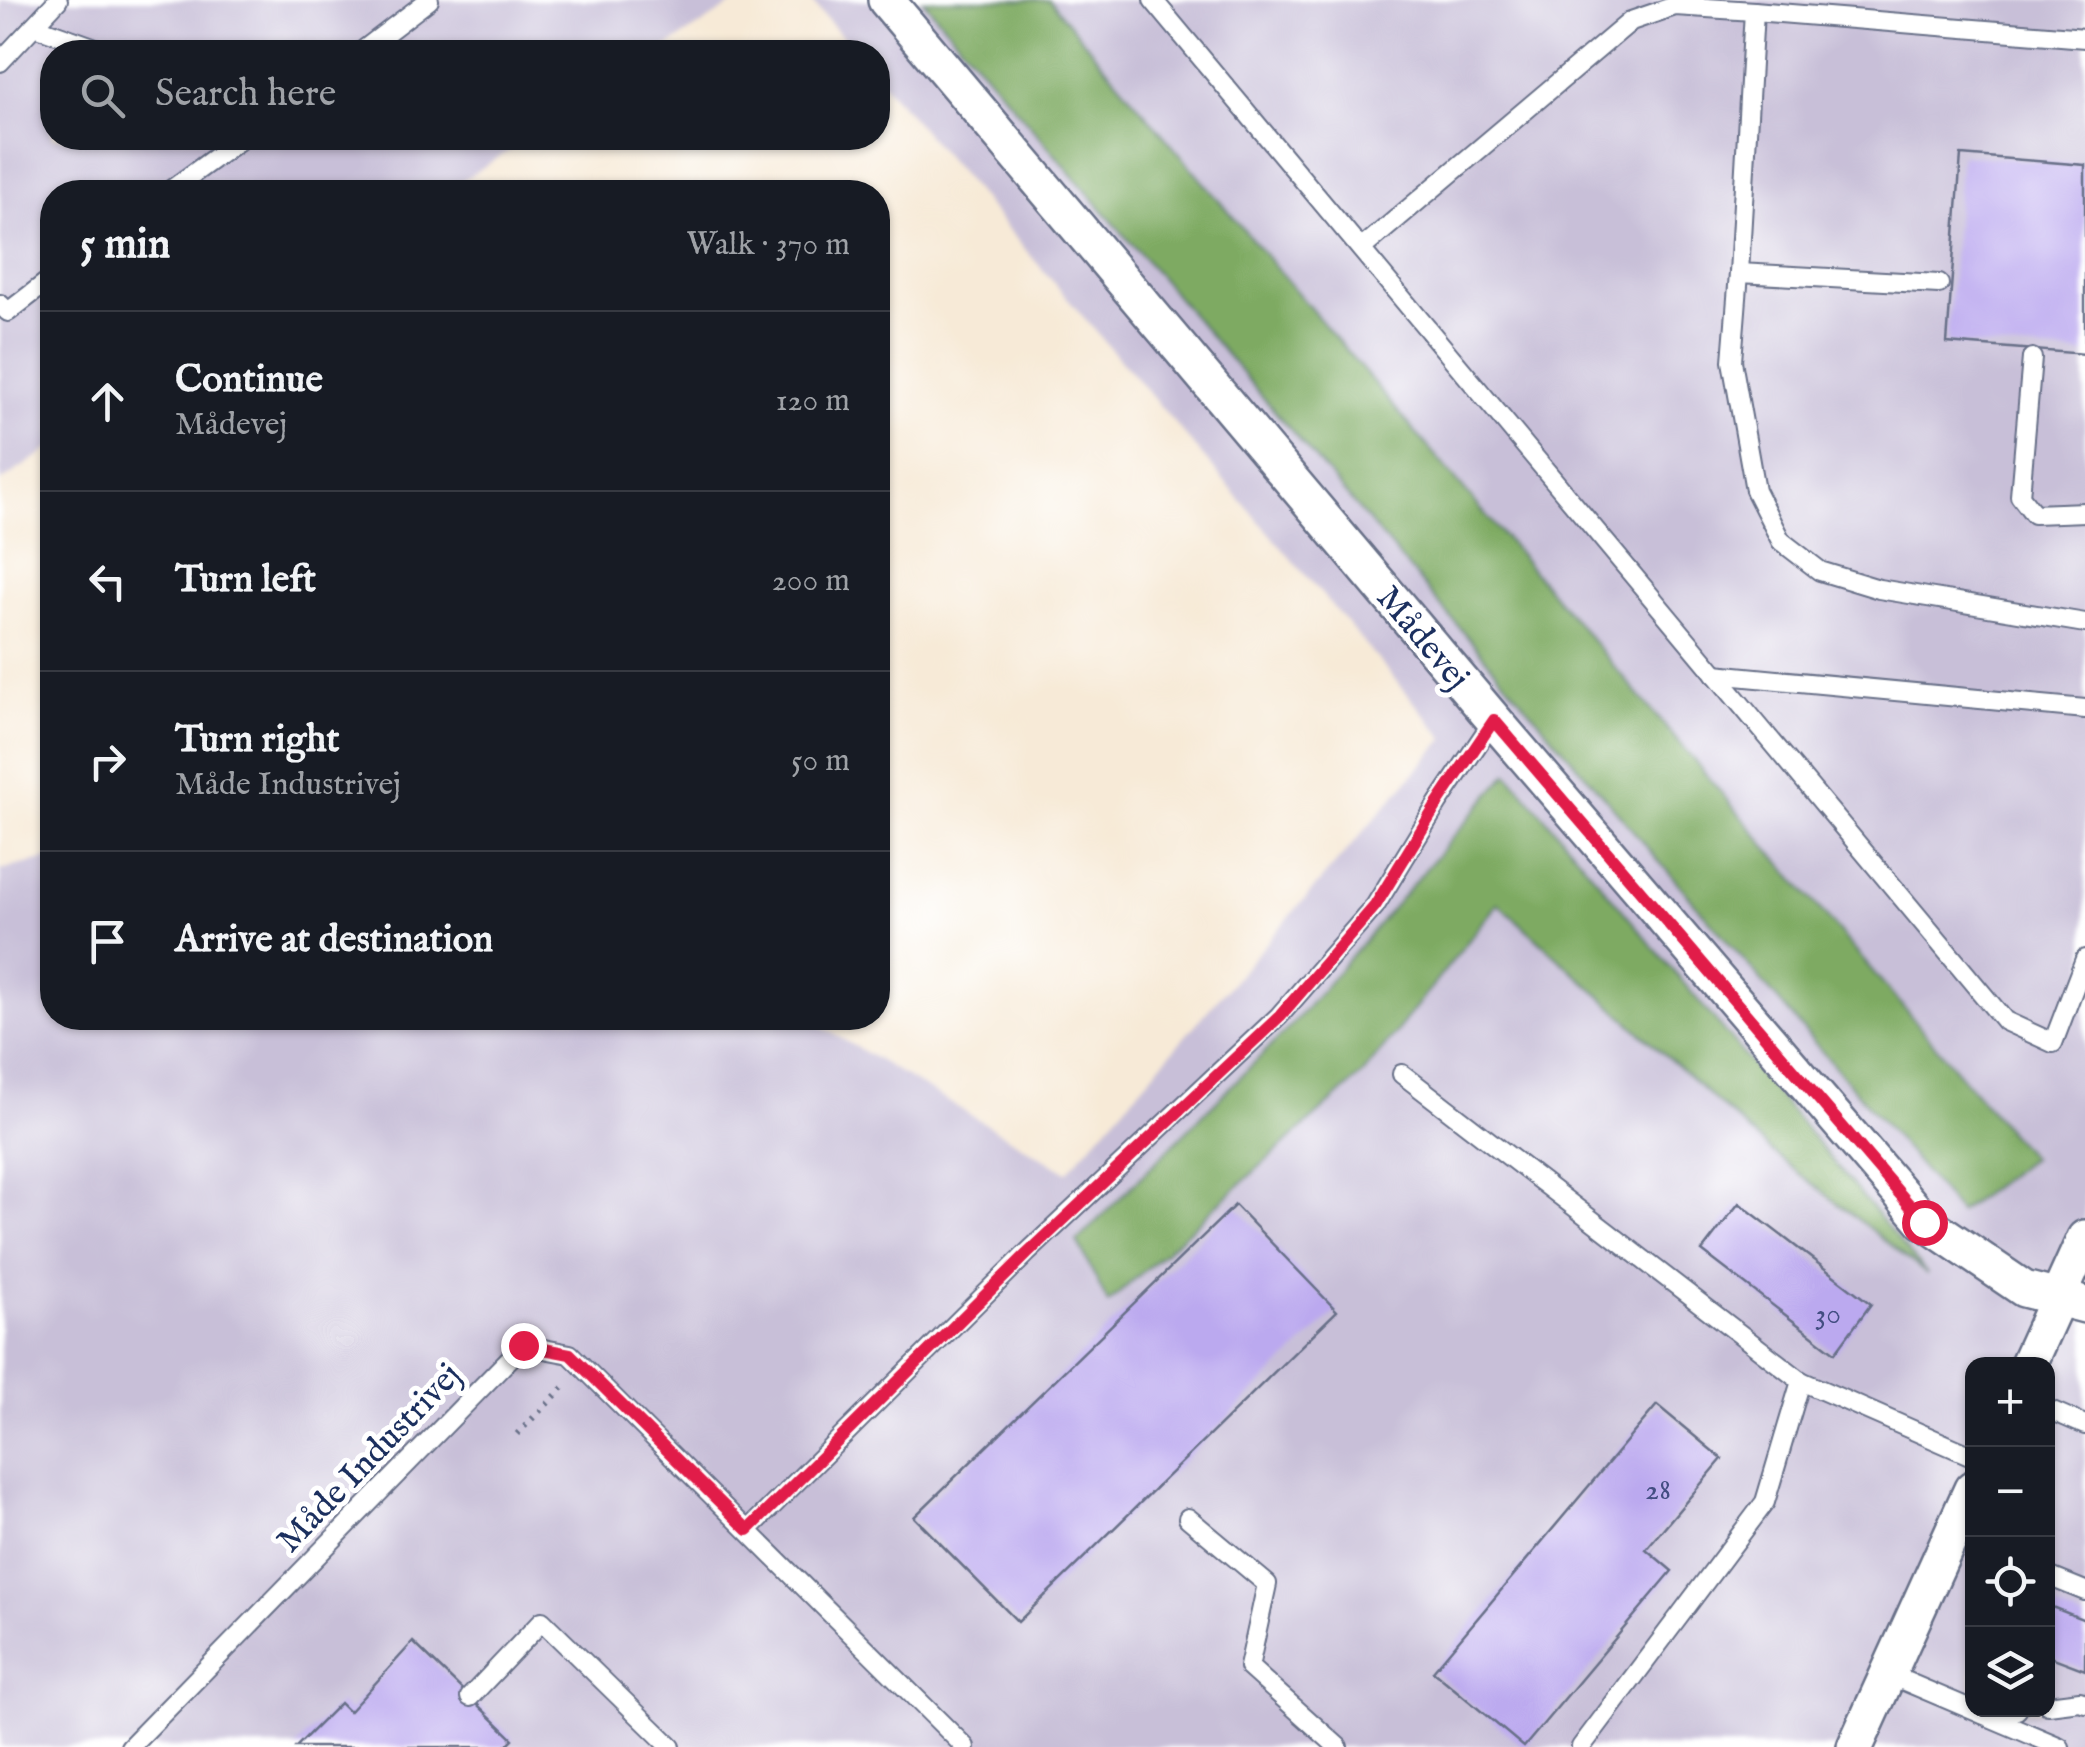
<!DOCTYPE html>
<html lang="en">
<head>
<meta charset="utf-8">
<style>
  :root { --surface:#171b24; --page:#20242c; --text:#f1f3f6; --muted:#9ea1a6; --line:#363941 }
  body { margin:0; font-family:"IM FELL English",serif; background:var(--page); color:var(--text) }
  .controls { position:absolute; right:30px; bottom:30px; display:grid; overflow:hidden; border-radius:20px; box-shadow:0 2px 8px #0004 }
  .controls button { width:90px; height:90px; display:grid; place-items:center; padding:0; border:0; border-bottom:2px solid var(--line); background:var(--surface); color:var(--text); font:50px sans-serif }
  .stop { position:absolute; width:30px; height:30px; margin:-22px; border:8px solid #e11d48; border-radius:50%; background:#fff }
  .stop.end { background:#e11d48; border-color:#fff; box-shadow:0 2px 10px #0008 }
  .list { margin:0; padding:0; list-style:none }
  h2 { display:flex; justify-content:space-between; align-items:center; height:130px; margin:0; padding:0 40px; font-size:42px }
  h2 small { font-size:32px; font-weight:400; color:var(--muted) }
  .list li { display:grid; grid-template-columns:65px 1fr auto; gap:30px; align-items:center; box-sizing:border-box; height:180px; padding:0 40px; border-top:2px solid var(--line) }
  .list b { display:block; font-size:38px; white-space:nowrap }
  .list p { margin:0; font-size:32px; white-space:nowrap; color:var(--muted) }
  .list em { font-size:32px; font-style:normal; color:var(--muted) }
  .icon { flex:none; width:55px; height:55px; fill:none; stroke:currentColor; stroke-width:2; stroke-linecap:round; stroke-linejoin:round }
  .map { position:relative; flex:none; width:2085px; height:1747px; overflow:hidden }
  .search { position:absolute; background:var(--surface); box-shadow:0 2px 8px #0004; left:40px; top:40px; width:850px; height:110px; display:flex; align-items:center; gap:25px; box-sizing:border-box; padding:0 35px; border-radius:40px; color:var(--muted); font-size:38px }
  .panel { position:absolute; background:var(--surface); box-shadow:0 2px 8px #0004; left:40px; top:180px; width:850px; height:850px; border-radius:40px }
  .map>svg:first-child { display:block }
  .industrial { fill:#c8bfd8; fill-rule:evenodd }
  .forest { fill:#7eaa62; stroke:#4c6c60; stroke-width:2.5 }
  .building { fill:#bba9ef }
  .lines { fill:none; stroke-linecap:round; stroke-linejoin:round }
  .service-casing { stroke:#687088; stroke-width:22 }
  .minor-casing { stroke:#687088; stroke-width:40 }
  .path { stroke:#687088; stroke-width:6; stroke-dasharray:2.5 8; stroke-linecap:butt }
  .service { stroke:#fff; stroke-width:18 }
  .minor { stroke:#fff; stroke-width:35 }
  .route { stroke:#e11d48; stroke-width:12 }
  .labels { text-anchor:middle; stroke-width:10; stroke-linejoin:round; paint-order:stroke }
  .number-label { font-size:30px; fill:#434e82 }
  .street-label { font-size:35px; fill:#1b2f5e; stroke:#fff }
</style>
</head>
<body>
<div class="map">
<svg width="2085" height="1747" viewBox="0 0 2085 1747">
  <rect width="100%" height="100%" fill="#fff"/>
  <filter id="ink" filterUnits="userSpaceOnUse"><feTurbulence type="fractalNoise" baseFrequency=".01" numOctaves="2"/><feDisplacementMap in="SourceGraphic" scale="20" xChannelSelector="R" yChannelSelector="G"/><feConvolveMatrix kernelMatrix="1 2 1 2 8 2 1 2 1" color-interpolation-filters="sRGB"/></filter>
  <filter id="wash" filterUnits="userSpaceOnUse"><feTurbulence type="fractalNoise" baseFrequency=".0048" numOctaves="4" result="noise"/><feDisplacementMap in="SourceGraphic" scale="40" xChannelSelector="R" yChannelSelector="G"/><feGaussianBlur stdDeviation="2.25" result="paint"/><feColorMatrix in="noise" values="0 0 0 0 0 0 0 0 0 0 0 0 0 0 0 0 0 1.4 0 .05"/><feComposite in="paint" operator="in"/></filter>
  <g filter="url(#wash)">
    <rect width="100%" height="100%" fill="#f7ead7"/>
    <g class="industrial">
      <path d="M 0,0 L 740,0 L 659,52 L 52,52 L 52,138 L 529,138 L 444,192 L 52,192 L 52,447 L 0,482 Z"/>
      <path d="M 810,0 L 2085,0 L 2085,1747 L 0,1747 L 0,870 L 52,858 L 52,1018 L 807,1018 L 1067,1172 L 1445,738 L 878,78 L 878,52 L 856,52 ZM 1972,1364 L 2048,1364 L 2048,1710 L 1972,1710 Z"/>
    </g>
    <g class="forest">
      <path d="M 923,0 L 1049,0 L 2031,1158 L 1959,1212 Z"/>
      <path d="M 1508,773 L 1927,1274 L 1771,1151 L 1498,903 L 1363,1074 L 1108,1303 L 1077,1241 L 1292,1025 Z"/>
    </g>
    <g id="blocks">
      <g class="building">
        <path d="M 1961,155 L 2085,165 L 2085,354 L 1947,343 Z"/>
        <path d="M 1739,1203 L 1871,1304 L 1835,1353 L 1702,1251 Z"/>
        <path d="M 1235,1205 L 1337,1311 L 1018,1622 L 914,1517 Z"/>
        <path d="M 1657,1405 L 1722,1459 L 1646,1549 L 1672,1571 L 1524,1747 L 1433,1671 Z"/>
        <path d="M 2052,1607 L 2085,1620 L 2085,1670 L 2048,1656 L 2048,1618 Z"/>
        <path d="M 413,1642 L 513,1739 L 505,1747 L 296,1747 L 340,1703 L 349,1712 Z"/>
      </g>
    </g>
  </g>
  <g filter="url(#ink)">
    <use href="#blocks" fill-opacity="0" stroke="#687088" stroke-width="2.5"/>
    <g class="lines">
      <g class="service-casing">
        <g id="service">
          <path d="M 1153,0 L 2005,1021 L 2053,1043 L 2085,959"/>
          <path d="M 34,26 L 107,52"/>
          <path d="M 361,52 L 429,0"/>
          <path d="M 0,62 L 58,0"/>
          <path d="M 168,192 L 242,138"/>
          <path d="M 1361,249 L 1631,21 L 1675,6 L 1754,11"/>
          <path d="M 1739,273 L 1732,361 L 1755,490 L 1781,541 L 1820,571 L 1879,589 L 2085,623"/>
          <path d="M 1939,284 L 1739,273 L 1754,11 L 2085,38"/>
          <path d="M 0,304 L 8,312 L 52,278"/>
          <path d="M 2032,358 L 2020,496 L 2034,514 L 2085,512"/>
          <path d="M 1715,674 L 2085,709"/>
          <path d="M 1402,1074 L 1801,1381 L 1765,1502 L 1581,1747"/>
          <path d="M 1801,1381 L 1972,1456"/>
          <path d="M 2048,1409 L 2085,1425"/>
          <path d="M 1188,1518 L 1267,1584 L 1249,1667 L 1338,1747"/>
          <path d="M 748,1530 L 1027,1253 L 1279,1016 L 1375,906 L 1438,803 L 1494,720"/>
          <path d="M 2048,1576 L 2085,1591"/>
          <path d="M 1888,1674 L 2060,1747"/>
          <path d="M 470,1697 L 542,1621 L 671,1747"/>
          <path d="M 2048,1705 L 2080,1701 L 2085,1703"/>
          <path d="M 1983,1714 L 2017,1710"/>
          <path d="M 130,1747 L 523,1345 L 570,1354 L 965,1747"/>
        </g>
      </g>
      <g class="minor-casing">
        <g id="minor">
          <path d="M 886,0 L 1494,720 L 1924,1221 L 2024,1289 L 2085,1305"/>
          <path d="M 2028,1364 L 2085,1238"/>
          <path d="M 1855,1747 L 1972,1489"/>
        </g>
      </g>
      <path class="path" d="M 517,1434 L 565,1386"/>
      <use href="#service" class="service"/>
      <use href="#minor" class="minor"/>
    </g>
  </g>
  <g class="lines" filter="url(#ink)">
    <path class="route" d="M 523,1345 L 570,1354 L 748,1530 L 1027,1254 L 1280,1016 L 1375,906 L 1438,803 L 1494,720 L 1924,1222"/>
  </g>
  <g class="labels">
    <g class="number-label">
      <text x="1828" y="1323">30</text>
      <text x="1658" y="1499">28</text>
    </g>
    <g class="street-label">
      <text transform="translate(1424 637) rotate(50)" y="12">Mådevej</text>
      <text transform="translate(368 1457) rotate(-46)" y="12">Måde Industrivej</text>
    </g>
  </g>
</svg>
<div class="controls">
<button>+</button>
<button>−</button>
<button><svg class="icon" aria-label="locate" viewBox="0 0 24 24"><circle cx="12" cy="12" r="6"/><path d="M12 2v4M12 18v4M2 12h4M18 12h4"/></svg></button>
<button><svg class="icon" aria-label="layers" viewBox="0 0 24 24"><path d="M12 4l9 5-9 5-9-5zM3 14l9 5 9-5"/></svg></button>
</div>
<div class="stop" style="left:1924px;top:1222px"></div>
<div class="stop end" style="left:523px;top:1345px"></div>
<div class="search"><svg class="icon" aria-label="search" viewBox="0 0 24 24"><circle cx="10" cy="10" r="6"/><path d="M15 15l6 6"/></svg>Search here</div>
<section class="panel">
<h2>5 min<small>Walk · 370 m</small></h2>
<ul class="list">
<li><svg class="icon" aria-label="ahead" viewBox="0 0 24 24"><path d="M12 20V5M6 11l6-6 6 6"/></svg><div><b>Continue</b><p>Mådevej</p></div><em>120 m</em></li>
<li><svg class="icon" aria-label="left" viewBox="0 0 24 24"><path d="M17 20v-9H6M10 6l-5 5 5 5"/></svg><div><b>Turn left</b></div><em>200 m</em></li>
<li><svg class="icon" aria-label="right" viewBox="0 0 24 24"><path d="M7 20v-9h11M14 6l5 5-5 5"/></svg><div><b>Turn right</b><p>Måde Industrivej</p></div><em>50 m</em></li>
<li><svg class="icon" aria-label="arrive" viewBox="0 0 24 24"><path d="M6 21V4h12l-3 4 3 4H6"/></svg><div><b>Arrive at destination</b></div></li>
</ul>
</section>
</div>
</body>
</html>
